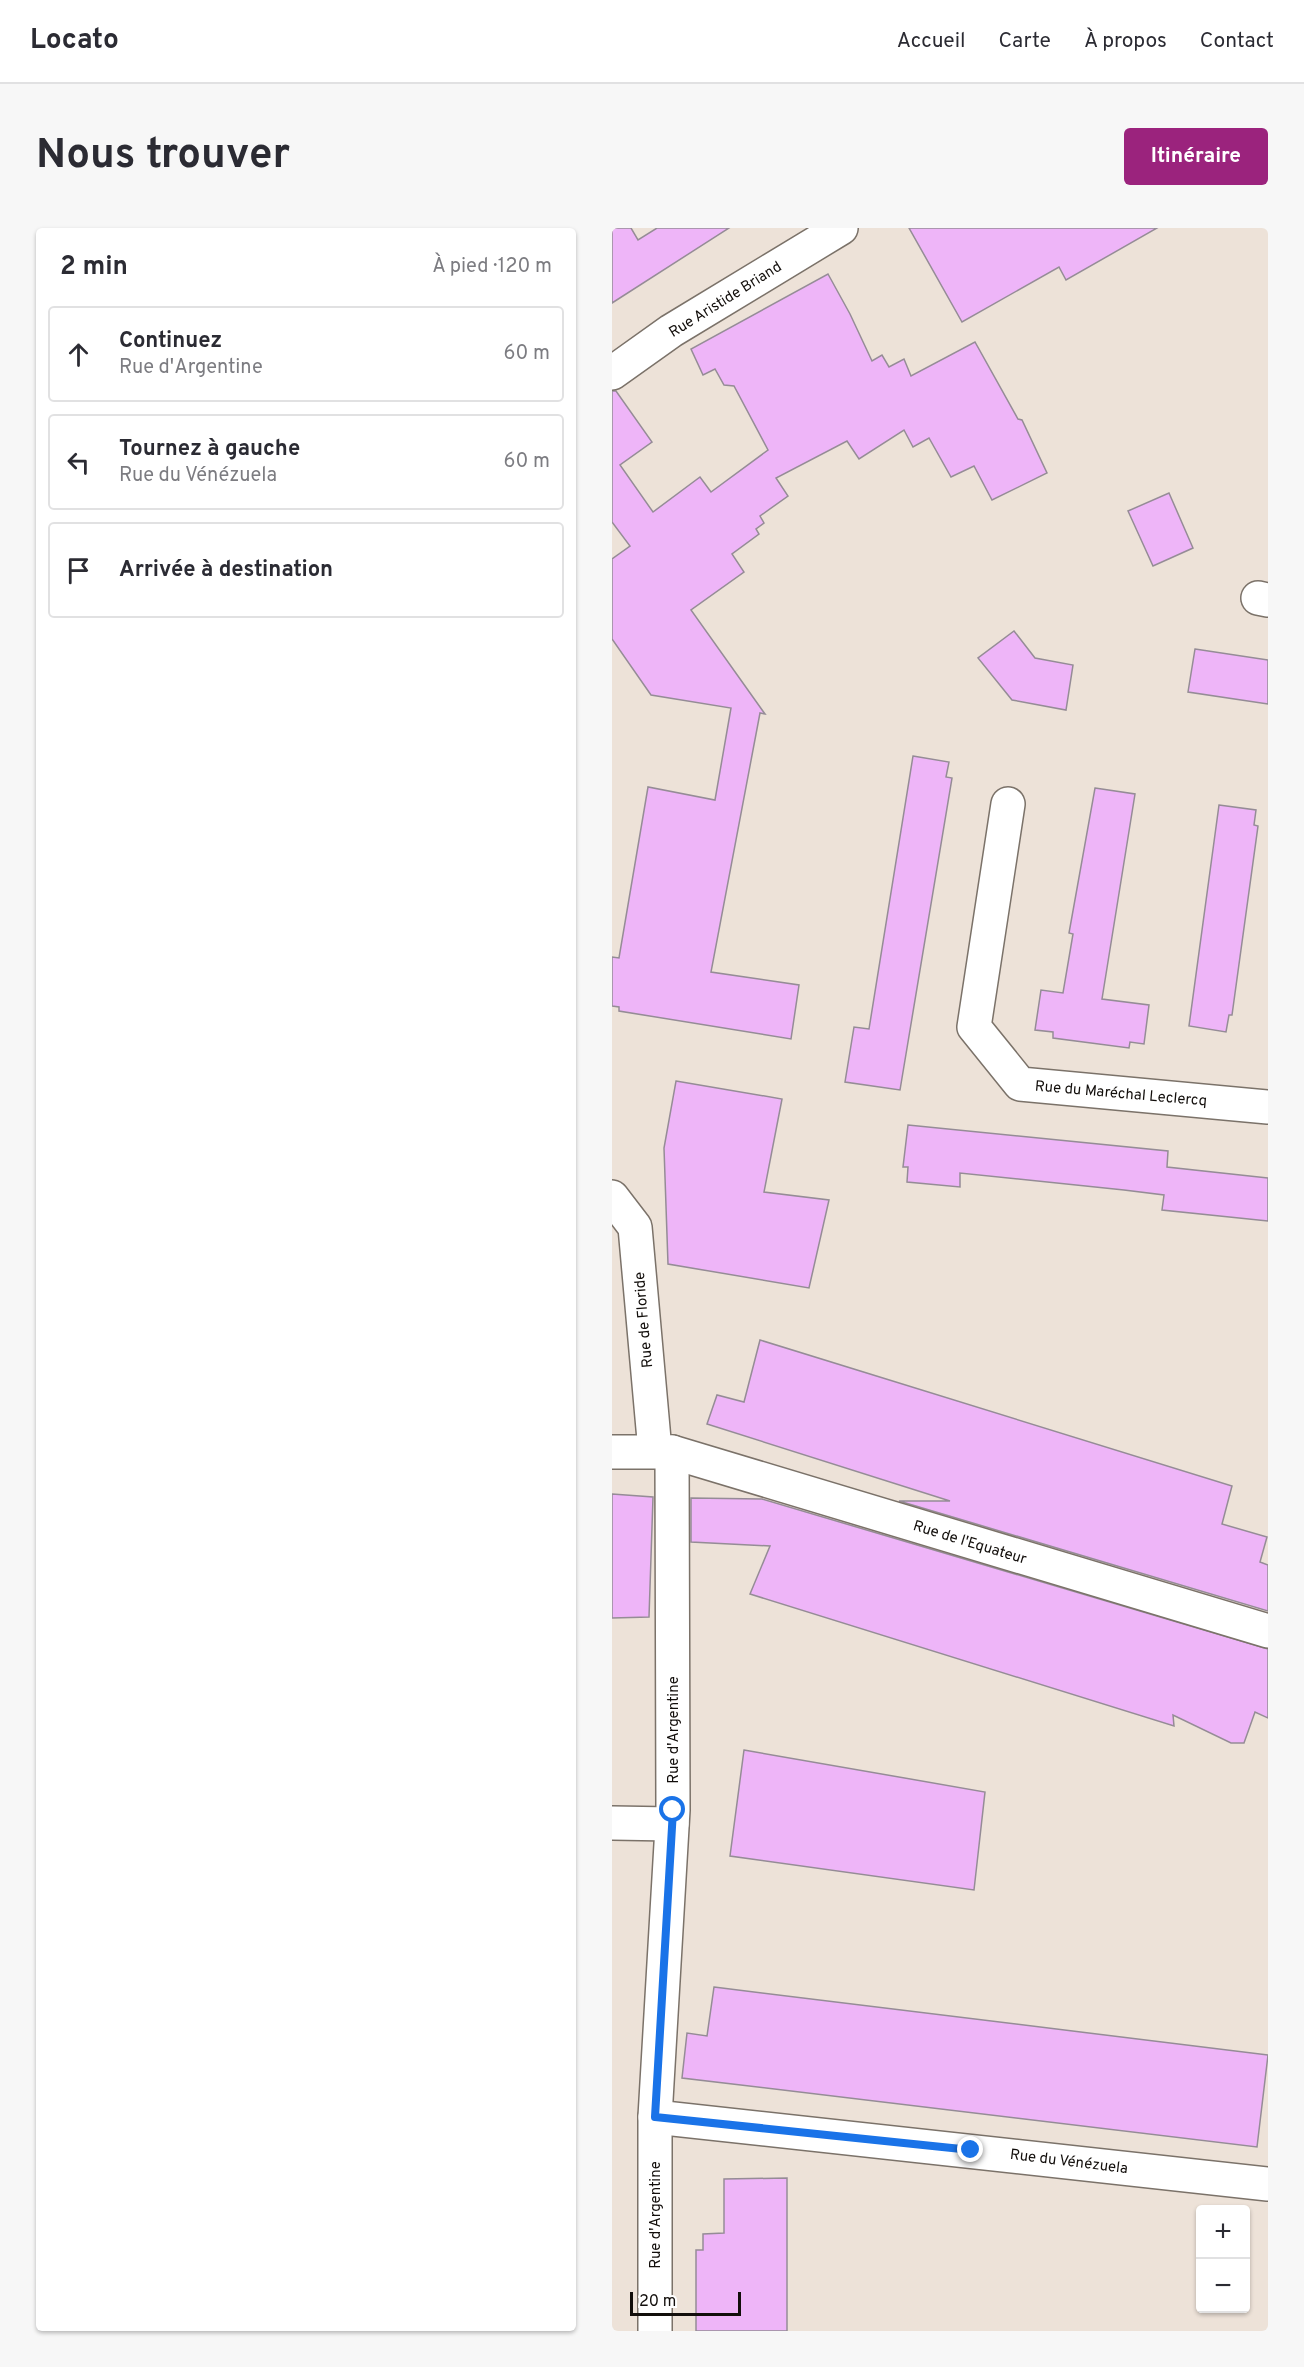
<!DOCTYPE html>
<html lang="fr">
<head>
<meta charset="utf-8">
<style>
  :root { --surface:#fff; --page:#f7f7f7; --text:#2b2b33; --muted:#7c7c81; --line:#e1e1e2; --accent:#9b237d }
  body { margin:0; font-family:Overpass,sans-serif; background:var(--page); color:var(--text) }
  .controls { position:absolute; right:18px; bottom:18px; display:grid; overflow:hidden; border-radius:6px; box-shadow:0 2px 4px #0004 }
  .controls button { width:54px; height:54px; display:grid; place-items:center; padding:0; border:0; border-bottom:2px solid var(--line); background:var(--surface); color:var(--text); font:30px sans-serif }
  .scale { position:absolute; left:18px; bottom:15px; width:111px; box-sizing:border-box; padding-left:6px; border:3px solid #120e0b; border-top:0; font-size:16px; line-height:21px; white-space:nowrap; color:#120e0b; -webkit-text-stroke:4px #fff; paint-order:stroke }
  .stop { position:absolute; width:18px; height:18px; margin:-14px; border:4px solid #1a73e8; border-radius:50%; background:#fff }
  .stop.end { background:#1a73e8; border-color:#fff; box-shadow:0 2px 6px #0008 }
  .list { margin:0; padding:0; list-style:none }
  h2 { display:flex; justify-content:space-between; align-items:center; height:78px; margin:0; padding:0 24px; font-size:26px }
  h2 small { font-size:20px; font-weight:400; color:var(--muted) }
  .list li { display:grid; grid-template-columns:39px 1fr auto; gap:18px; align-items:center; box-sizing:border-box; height:96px; margin:0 12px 12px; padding:0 12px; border:2px solid var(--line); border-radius:6px }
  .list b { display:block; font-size:22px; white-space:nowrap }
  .list p { margin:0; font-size:20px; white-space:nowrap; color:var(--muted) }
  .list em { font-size:20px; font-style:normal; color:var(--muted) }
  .icon { flex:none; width:33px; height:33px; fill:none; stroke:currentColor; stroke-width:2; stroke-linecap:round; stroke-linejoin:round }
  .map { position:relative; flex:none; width:656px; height:2103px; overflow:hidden; border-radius:6px }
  header { display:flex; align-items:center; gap:36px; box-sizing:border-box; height:84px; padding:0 30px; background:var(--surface); border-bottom:2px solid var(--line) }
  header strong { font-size:28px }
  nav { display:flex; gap:33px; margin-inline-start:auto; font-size:21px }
  .intro { display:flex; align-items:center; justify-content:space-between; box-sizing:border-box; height:144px; padding:0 36px }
  h1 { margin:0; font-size:42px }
  .button { padding:15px 27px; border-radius:6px; background:var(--accent); color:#fff; font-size:21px; font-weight:700 }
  main { display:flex; gap:36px; padding:0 36px }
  aside { flex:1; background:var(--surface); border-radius:6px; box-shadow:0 2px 4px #0004 }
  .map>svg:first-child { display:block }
  .building { fill:#eeb5f8; stroke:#958c96; stroke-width:1.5 }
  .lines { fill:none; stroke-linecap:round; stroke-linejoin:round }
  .minor-casing { stroke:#7b7269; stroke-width:36 }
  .tertiary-casing { stroke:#7b7269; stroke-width:36 }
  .minor { stroke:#fff; stroke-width:33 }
  .tertiary { stroke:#fff; stroke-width:33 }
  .route { stroke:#1a73e8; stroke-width:8 }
  .labels { text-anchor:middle; stroke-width:4.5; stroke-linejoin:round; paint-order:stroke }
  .street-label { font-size:15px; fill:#120e0b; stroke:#fff }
</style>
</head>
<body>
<header>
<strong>Locato</strong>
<nav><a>Accueil</a><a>Carte</a><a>À propos</a><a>Contact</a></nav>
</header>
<div class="intro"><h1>Nous trouver</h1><a class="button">Itinéraire</a></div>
<main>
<aside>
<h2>2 min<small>À pied · 120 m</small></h2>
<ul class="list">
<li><svg class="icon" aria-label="ahead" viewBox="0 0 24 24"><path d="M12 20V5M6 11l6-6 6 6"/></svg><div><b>Continuez</b><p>Rue d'Argentine</p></div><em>60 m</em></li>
<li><svg class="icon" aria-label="left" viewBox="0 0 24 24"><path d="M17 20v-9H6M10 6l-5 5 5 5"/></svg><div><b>Tournez à gauche</b><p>Rue du Vénézuela</p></div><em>60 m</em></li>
<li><svg class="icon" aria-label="arrive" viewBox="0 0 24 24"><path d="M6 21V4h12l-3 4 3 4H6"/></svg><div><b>Arrivée à destination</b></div></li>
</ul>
</aside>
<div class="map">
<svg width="656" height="2103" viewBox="0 0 656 2103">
  <rect width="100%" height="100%" fill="#ede2d8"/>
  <g class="building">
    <path d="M 0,0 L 19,0 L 26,12 L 45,0 L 117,0 L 0,75 Z"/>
    <path d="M 297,0 L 545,0 L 454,52 L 447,39 L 350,94 Z"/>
    <path d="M 216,46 L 238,86 L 260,133 L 270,127 L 277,139 L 292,131 L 299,148 L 363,114 L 406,191 L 410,192 L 435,245 L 380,272 L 362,238 L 339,249 L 317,210 L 301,219 L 292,202 L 247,231 L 235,213 L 164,250 L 176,268 L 148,288 L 152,295 L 144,301 L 147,306 L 120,326 L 132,344 L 79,382 L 153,486 L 148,485 L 99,744 L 187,757 L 179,811 L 7,783 L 7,779 L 0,778 L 0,729 L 7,730 L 36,559 L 103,572 L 119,480 L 39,467 L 0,411 L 0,331 L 18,318 L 0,294 L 0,163 L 4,163 L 40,214 L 8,237 L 41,284 L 88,249 L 99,264 L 156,222 L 122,158 L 112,157 L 103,141 L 91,147 L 79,121 Z"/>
    <path d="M 557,265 L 581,320 L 541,338 L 516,283 Z"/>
    <path d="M 402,403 L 423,430 L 461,437 L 454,482 L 400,472 L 366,430 Z"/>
    <path d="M 583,421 L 656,432 L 656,476 L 576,464 Z"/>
    <path d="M 301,528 L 337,534 L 334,549 L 340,550 L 288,862 L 233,854 L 242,799 L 257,801 Z"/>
    <path d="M 483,560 L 523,566 L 490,771 L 537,777 L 532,816 L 518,814 L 517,820 L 441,810 L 441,804 L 423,802 L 429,762 L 451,765 L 461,706 L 457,705 Z"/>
    <path d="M 607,577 L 644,582 L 642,597 L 646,598 L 620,787 L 617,787 L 614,804 L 577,798 Z"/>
    <path d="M 64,853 L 170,871 L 152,964 L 217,972 L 197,1060 L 56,1036 L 52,920 Z"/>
    <path d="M 296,897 L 556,923 L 555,939 L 656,950 L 656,993 L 550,982 L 552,967 L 512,962 L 348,945 L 348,959 L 295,954 L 296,939 L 291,939 Z"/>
    <path d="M 148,1112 L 620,1258 L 610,1296 L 655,1309 L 648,1334 L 656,1337 L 656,1383 L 287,1273 L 338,1273 L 95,1196 L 105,1167 L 132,1174 Z"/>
    <path d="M 0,1266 L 41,1269 L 37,1389 L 0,1390 Z"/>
    <path d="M 79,1270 L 150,1271 L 656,1421 L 656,1490 L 643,1484 L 632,1515 L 619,1515 L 561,1487 L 562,1498 L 138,1366 L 158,1318 L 79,1314 Z"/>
    <path d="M 132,1522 L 373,1564 L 362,1662 L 118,1628 Z"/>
    <path d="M 102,1759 L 656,1827 L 645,1919 L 70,1850 L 75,1805 L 95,1808 Z"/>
    <path d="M 175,1950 L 175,2103 L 84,2103 L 84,2022 L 91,2022 L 91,2006 L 112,2005 L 112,1951 Z"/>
  </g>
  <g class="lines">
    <g class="minor-casing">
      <g id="minor">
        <path d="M 646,370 L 656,372"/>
        <path d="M 396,576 L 362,799 L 408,856 L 656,879"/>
        <path d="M 0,969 L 23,999 L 43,1223"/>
        <path d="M 0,1224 L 60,1224 L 656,1403"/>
        <path d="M 0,1595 L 60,1596"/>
        <path d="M 43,1889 L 656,1956"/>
        <path d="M 43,2103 L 43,1889 L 61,1582 L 60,1224"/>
      </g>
    </g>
    <g class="tertiary-casing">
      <path id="tertiary" d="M 0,145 L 59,103 L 229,0"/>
    </g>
    <use href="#minor" class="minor"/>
    <use href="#tertiary" class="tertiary"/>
  </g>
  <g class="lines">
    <path class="route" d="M 61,1582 L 43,1889 L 359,1922"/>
  </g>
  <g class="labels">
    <g class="street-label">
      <text transform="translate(113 71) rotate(-32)" y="5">Rue Aristide Briand</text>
      <text transform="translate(509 865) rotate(5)" y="5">Rue du Maréchal Leclercq</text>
      <text transform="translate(31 1092) rotate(-95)" y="5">Rue de Floride</text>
      <text transform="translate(358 1314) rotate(17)" y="5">Rue de l'Equateur</text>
      <text transform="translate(61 1502) rotate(-90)" y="5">Rue d'Argentine</text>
      <text transform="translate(457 1933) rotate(7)" y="5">Rue du Vénézuela</text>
      <text transform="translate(43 1987) rotate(-90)" y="5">Rue d'Argentine</text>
    </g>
  </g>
</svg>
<div class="controls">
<button>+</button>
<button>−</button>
</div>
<div class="scale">20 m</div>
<div class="stop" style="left:61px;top:1582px"></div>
<div class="stop end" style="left:359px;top:1922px"></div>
</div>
</main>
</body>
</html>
